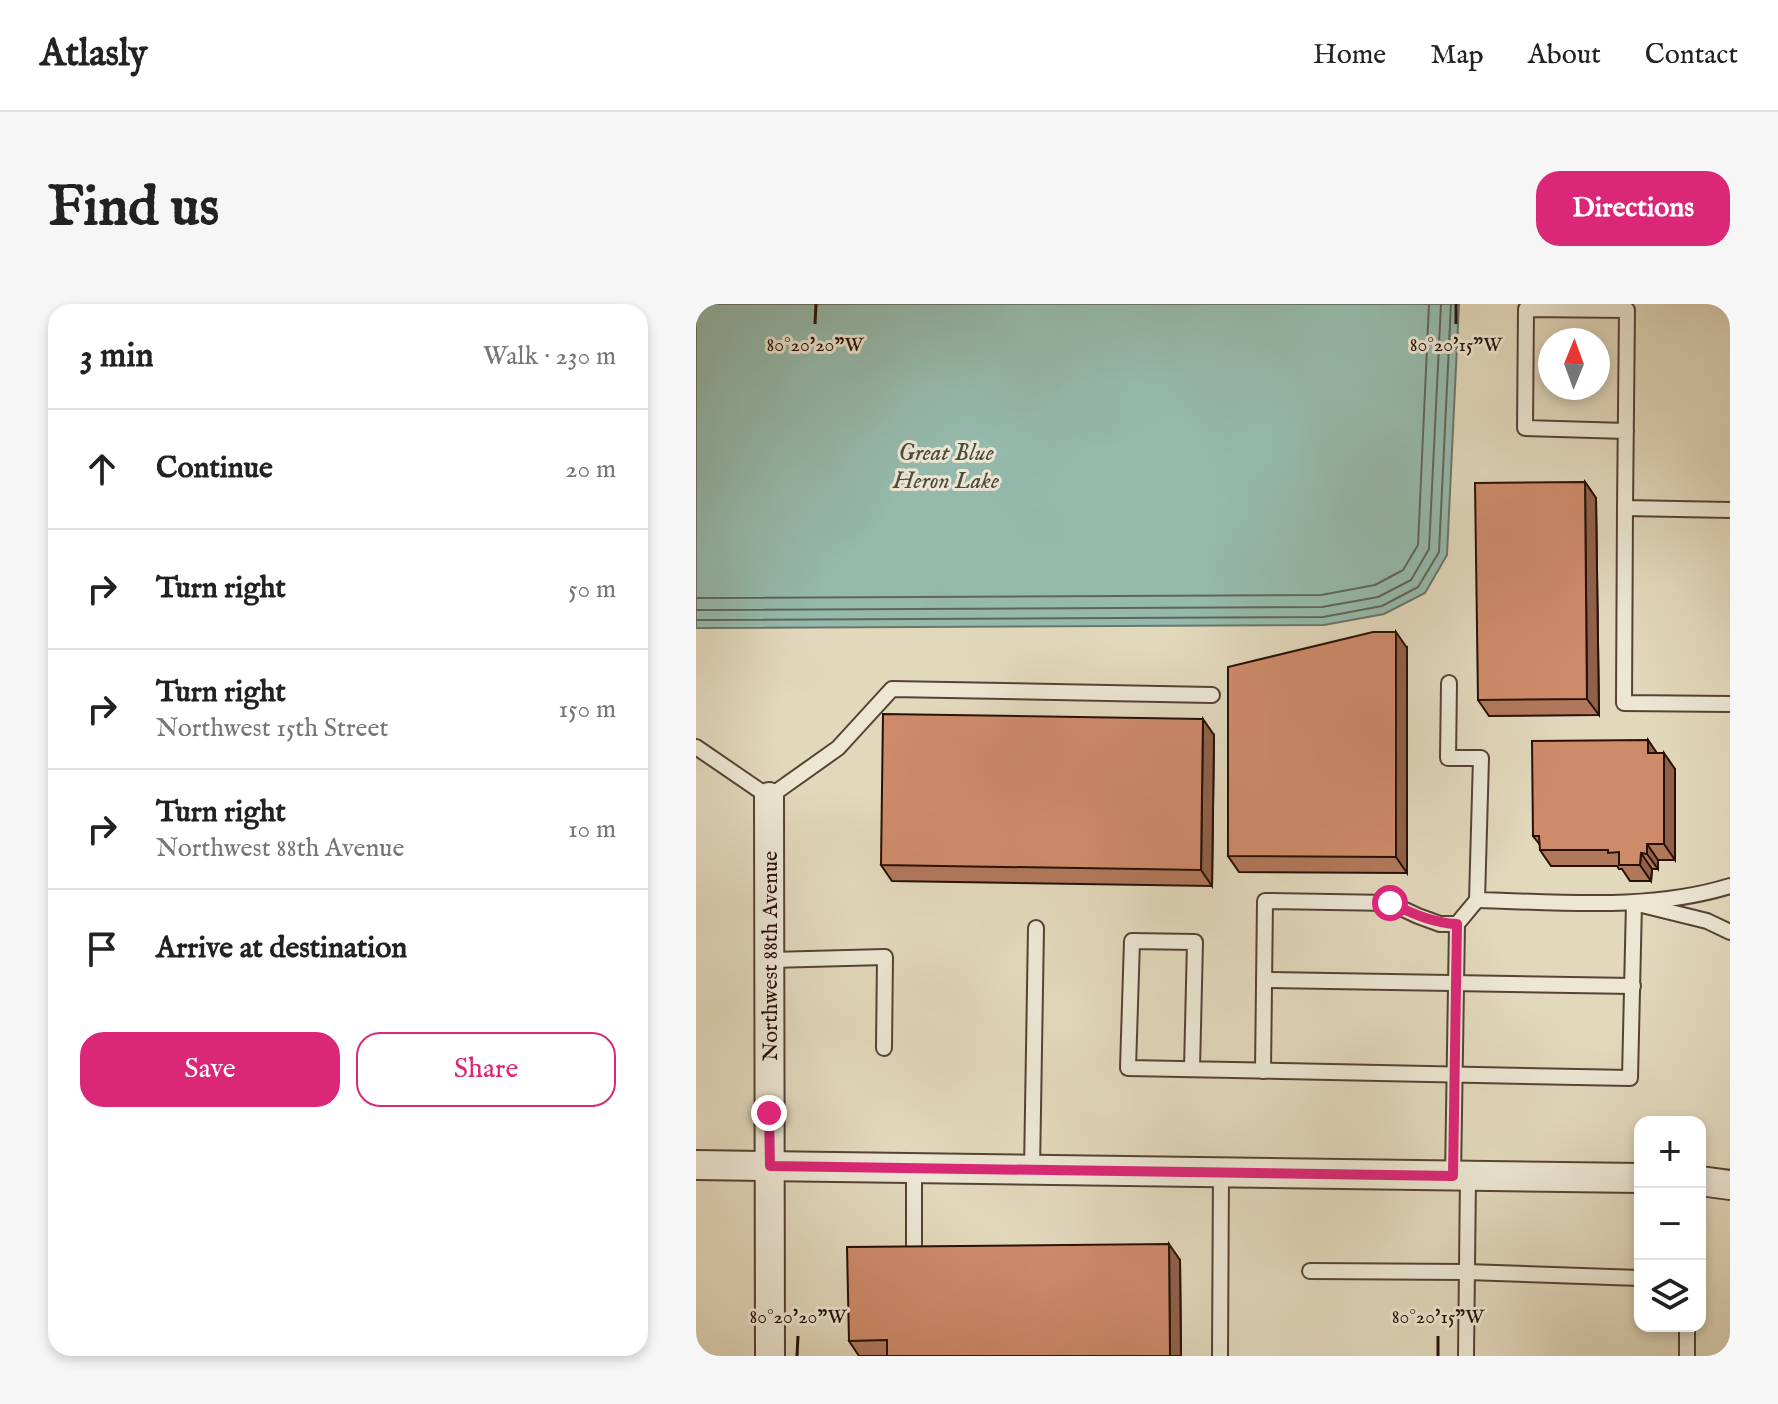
<!DOCTYPE html>
<html lang="en">
<head>
<meta charset="utf-8">
<style>
  :root { --surface:#fff; --page:#f6f6f6; --text:#222; --muted:#767676; --line:#e0e0e0; --accent:#db2777 }
  body { margin:0; font-family:"IM FELL English",serif; background:var(--page); color:var(--text) }
  .controls { position:absolute; right:24px; bottom:24px; display:grid; overflow:hidden; border-radius:16px; box-shadow:0 4px 12px #0003 }
  .controls button { width:72px; height:72px; display:grid; place-items:center; padding:0; border:0; border-bottom:2px solid var(--line); background:var(--surface); color:var(--text); font:40px sans-serif }
  .compass { position:absolute; left:842px; top:24px; width:72px; height:72px; border-radius:50%; background:var(--surface); box-shadow:0 4px 12px #0003; rotate:1deg }
  .stop { position:absolute; width:24px; height:24px; margin:-18px; border:6px solid #db2777; border-radius:50%; background:#fff }
  .stop.end { background:#db2777; border-color:#fff; box-shadow:0 2px 8px #0008 }
  .list { margin:0; padding:0; list-style:none }
  h2 { display:flex; justify-content:space-between; align-items:center; height:104px; margin:0; padding:0 32px; font-size:34px }
  h2 small { font-size:26px; font-weight:400; color:var(--muted) }
  .list li { display:grid; grid-template-columns:52px 1fr auto; gap:24px; align-items:center; box-sizing:border-box; height:120px; padding:0 32px; border-top:2px solid var(--line) }
  .list b { display:block; font-size:30px; white-space:nowrap }
  .list p { margin:0; font-size:26px; white-space:nowrap; color:var(--muted) }
  .list em { font-size:26px; font-style:normal; color:var(--muted) }
  .actions { display:flex; gap:16px; padding:24px 32px }
  .actions a { flex:1; padding:18px 0; border:2px solid var(--accent); border-radius:24px; text-align:center; font-size:28px; color:var(--accent) }
  .actions .main { background:var(--accent); color:#fff }
  .icon { flex:none; width:44px; height:44px; fill:none; stroke:currentColor; stroke-width:2; stroke-linecap:round; stroke-linejoin:round }
  .map { position:relative; flex:none; width:1034px; height:1052px; overflow:hidden; border-radius:24px }
  header { display:flex; align-items:center; gap:48px; box-sizing:border-box; height:112px; padding:0 40px; background:var(--surface); border-bottom:2px solid var(--line) }
  header strong { font-size:38px }
  nav { display:flex; gap:44px; margin-inline-start:auto; font-size:28px }
  .intro { display:flex; align-items:center; justify-content:space-between; box-sizing:border-box; height:192px; padding:0 48px }
  h1 { margin:0; font-size:56px }
  .button { padding:20px 36px; border-radius:24px; background:var(--accent); color:#fff; font-size:28px; font-weight:700 }
  main { display:flex; gap:48px; padding:0 48px }
  aside { flex:1; background:var(--surface); border-radius:24px; box-shadow:0 4px 12px #0003 }
  .map>svg:first-child { display:block }
  .water { fill:#95baac; stroke:#69766a; stroke-width:2 }
  .lines { fill:none; stroke-linecap:round; stroke-linejoin:round }
  .shore { stroke:#5e665a; stroke-width:2 }
  .service-casing { stroke:#564334; stroke-width:18 }
  .minor-casing { stroke:#564334; stroke-width:32 }
  .service { stroke:#ece6d3; stroke-width:14 }
  .minor { stroke:#ece6d3; stroke-width:28 }
  .wall { fill:#b1785b; stroke:#271107; stroke-width:2 }
  .shaded-wall { fill:#90614a; stroke:#271107; stroke-width:2 }
  .building { fill:#ce8b6a; stroke:#271107; stroke-width:2 }
  .route { stroke:#db2777; stroke-width:10 }
  .ticks { fill:none; stroke:#271107; stroke-width:3 }
  .labels { text-anchor:middle; stroke-width:6; stroke-linejoin:round; paint-order:stroke }
  .street-label { font-size:22px; fill:#271107; stroke:#ece6d3 }
  .water-label { font-size:24px; font-style:italic; fill:#4e4c41; stroke:#ece6d3 }
  .ticks-label { font-size:20px; text-anchor:middle; fill:#271107; stroke:#ece6d3; stroke-width:6; stroke-linejoin:round; paint-order:stroke }
</style>
</head>
<body>
<header>
<strong>Atlasly</strong>
<nav><a>Home</a><a>Map</a><a>About</a><a>Contact</a></nav>
</header>
<div class="intro"><h1>Find us</h1><a class="button">Directions</a></div>
<main>
<aside>
<h2>3 min<small>Walk · 230 m</small></h2>
<ul class="list">
<li><svg class="icon" aria-label="ahead" viewBox="0 0 24 24"><path d="M12 20V5M6 11l6-6 6 6"/></svg><div><b>Continue</b></div><em>20 m</em></li>
<li><svg class="icon" aria-label="right" viewBox="0 0 24 24"><path d="M7 20v-9h11M14 6l5 5-5 5"/></svg><div><b>Turn right</b></div><em>50 m</em></li>
<li><svg class="icon" aria-label="right" viewBox="0 0 24 24"><path d="M7 20v-9h11M14 6l5 5-5 5"/></svg><div><b>Turn right</b><p>Northwest 15th Street</p></div><em>150 m</em></li>
<li><svg class="icon" aria-label="right" viewBox="0 0 24 24"><path d="M7 20v-9h11M14 6l5 5-5 5"/></svg><div><b>Turn right</b><p>Northwest 88th Avenue</p></div><em>10 m</em></li>
<li><svg class="icon" aria-label="arrive" viewBox="0 0 24 24"><path d="M6 21V4h12l-3 4 3 4H6"/></svg><div><b>Arrive at destination</b></div></li>
</ul>
<div class="actions"><a class="main">Save</a><a>Share</a></div>
</aside>
<div class="map">
<svg width="1034" height="1052" viewBox="0 0 1034 1052">
  <rect width="100%" height="100%" fill="#e2d8bc"/>
  <filter id="stains"><feTurbulence type="fractalNoise" baseFrequency=".0025" numOctaves="4"/><feColorMatrix values="0 0 0 0 .2 0 0 0 0 .09 0 0 0 0 .02 0 0 0 .5 -.17"/></filter>
  <radialGradient id="worn" r=".72"><stop offset=".6" stop-color="#630" stop-opacity="0"/><stop offset="1" stop-color="#630" stop-opacity=".3"/></radialGradient>
  <path class="water" d="M 0,0 L 763,0 L 751,251 L 729,289 L 688,310 L 628,321 L 0,324 Z"/>
  <g class="lines">
    <g class="shore">
      <path d="M 0,294 L 625,291 L 679,281 L 707,266 L 722,241 L 733,0"/>
      <path d="M 0,306 L 626,303 L 682,293 L 715,276 L 733,245 L 745,0"/>
      <path d="M 0,316 L 627,313 L 686,302 L 722,283 L 743,248 L 755,0"/>
    </g>
    <g class="service-casing">
      <g id="service">
        <path d="M 930,127 L 829,124 L 830,5 L 931,6 L 929,204 L 1034,206"/>
        <path d="M 929,204 L 928,399 L 1034,400"/>
        <path d="M 753,379 L 752,454 L 785,454 L 781,596 C 865,598 953,607 1034,582"/>
        <path d="M 0,443 L 73,493 L 142,444 L 196,385 L 516,391"/>
        <path d="M 946,601 L 1011,617 L 1034,628"/>
        <path d="M 74,656 L 189,653 L 188,744"/>
        <path d="M 568,676 L 937,682"/>
        <path d="M 496,765 L 499,638 L 436,637 L 432,764 L 934,774 L 938,599"/>
        <path d="M 567,767 L 569,597 L 694,599 L 722,612 L 744,620 L 761,620"/>
        <path d="M 218,864 L 218,954"/>
        <path d="M 336,866 L 340,624"/>
        <path d="M 757,872 L 761,620 L 781,596"/>
        <path d="M 614,967 L 771,968 L 944,974"/>
        <path d="M 991,1022 L 991,1052"/>
        <path d="M 524,1052 L 525,868"/>
        <path d="M 770,1052 L 772,872"/>
      </g>
    </g>
    <g class="minor-casing">
      <g id="minor">
        <path d="M 73,493 L 74,1052"/>
        <path d="M 0,861 L 944,874"/>
        <path d="M 1004,877 L 1034,881"/>
      </g>
    </g>
    <use href="#service" class="service"/>
    <use href="#minor" class="minor"/>
  </g>
  <g class="wall">
    <path d="M 889,178 L 900,194 L 903,411 L 793,412 L 782,396 Z"/>
    <path d="M 711,344 L 711,569 L 543,568 L 532,552 Z"/>
    <path d="M 518,431 L 516,582 L 196,577 L 185,561 Z"/>
    <path d="M 952,436 L 960,449 L 979,465 L 979,556 L 962,556 L 962,565 L 956,565 L 955,577 L 934,577 L 926,565 L 923,565 L 921,562 L 855,562 L 844,546 L 844,541 L 837,532 Z"/>
    <path d="M 484,956 L 485,1052 L 163,1052 L 153,1037 Z"/>
  </g>
  <g class="shaded-wall">
    <path d="M 889,178 L 900,194 L 903,411 L 891,395 Z"/>
    <path d="M 700,328 L 711,344 L 711,569 L 700,553 Z"/>
    <path d="M 507,415 L 518,431 L 516,582 L 505,566 Z"/>
    <path d="M 952,436 L 963,452 L 952,449 Z"/>
    <path d="M 968,449 L 979,465 L 979,556 L 968,540 Z"/>
    <path d="M 951,540 L 962,556 L 962,565 L 951,550 Z"/>
    <path d="M 945,549 L 956,565 L 955,577 L 944,561 Z"/>
    <path d="M 473,940 L 484,956 L 485,1052 L 474,1052 Z"/>
  </g>
  <g class="building">
    <path d="M 889,178 L 891,395 L 782,396 L 779,179 Z"/>
    <path d="M 677,328 L 700,328 L 700,553 L 532,552 L 532,363 Z"/>
    <path d="M 187,410 L 507,415 L 505,566 L 185,561 Z"/>
    <path d="M 952,436 L 952,449 L 968,449 L 968,540 L 951,540 L 951,550 L 945,549 L 944,561 L 923,561 L 923,548 L 912,549 L 912,546 L 844,546 L 843,532 L 837,532 L 836,437 Z"/>
    <path d="M 473,940 L 474,1052 L 191,1052 L 191,1036 L 153,1037 L 151,943 Z"/>
  </g>
  <g class="lines">
    <path class="route" d="M 73,809 L 74,862 L 757,872 L 761,620 C 736,619 716,609 694,599"/>
  </g>
  <path class="ticks" d="M 119,20 L 120,0M 760,20 L 760,0M 101,1052 L 102,1032M 742,1052 L 742,1032"/>
  <g class="labels">
    <g class="street-label">
      <text transform="translate(73 652) rotate(-90)" y="8">Northwest 88th Avenue</text>
    </g>
    <g class="water-label">
      <text x="250" y="156">Great Blue<tspan x="250" dy="28">Heron Lake</tspan></text>
    </g>
  </g>
  <g class="ticks-label">
    <text x="119" y="47">80°20'20"W</text>
    <text x="760" y="47">80°20'15"W</text>
    <text x="102" y="1019">80°20'20"W</text>
    <text x="742" y="1019">80°20'15"W</text>
  </g>
  <rect width="100%" height="100%" filter="url(#stains)"/>
  <rect width="100%" height="100%" fill="url(#worn)"/>
</svg>
<div class="controls">
<button>+</button>
<button>−</button>
<button><svg class="icon" aria-label="layers" viewBox="0 0 24 24"><path d="M12 4l9 5-9 5-9-5zM3 14l9 5 9-5"/></svg></button>
</div>
<svg class="compass" viewBox="-18 -18 36 36"><path d="M0-13l5 13h-10z" fill="#e53935"/><path d="M0 13l5-13h-10z" fill="#767676"/></svg>
<div class="stop" style="left:694px;top:599px"></div>
<div class="stop end" style="left:73px;top:809px"></div>
</div>
</main>
</body>
</html>
